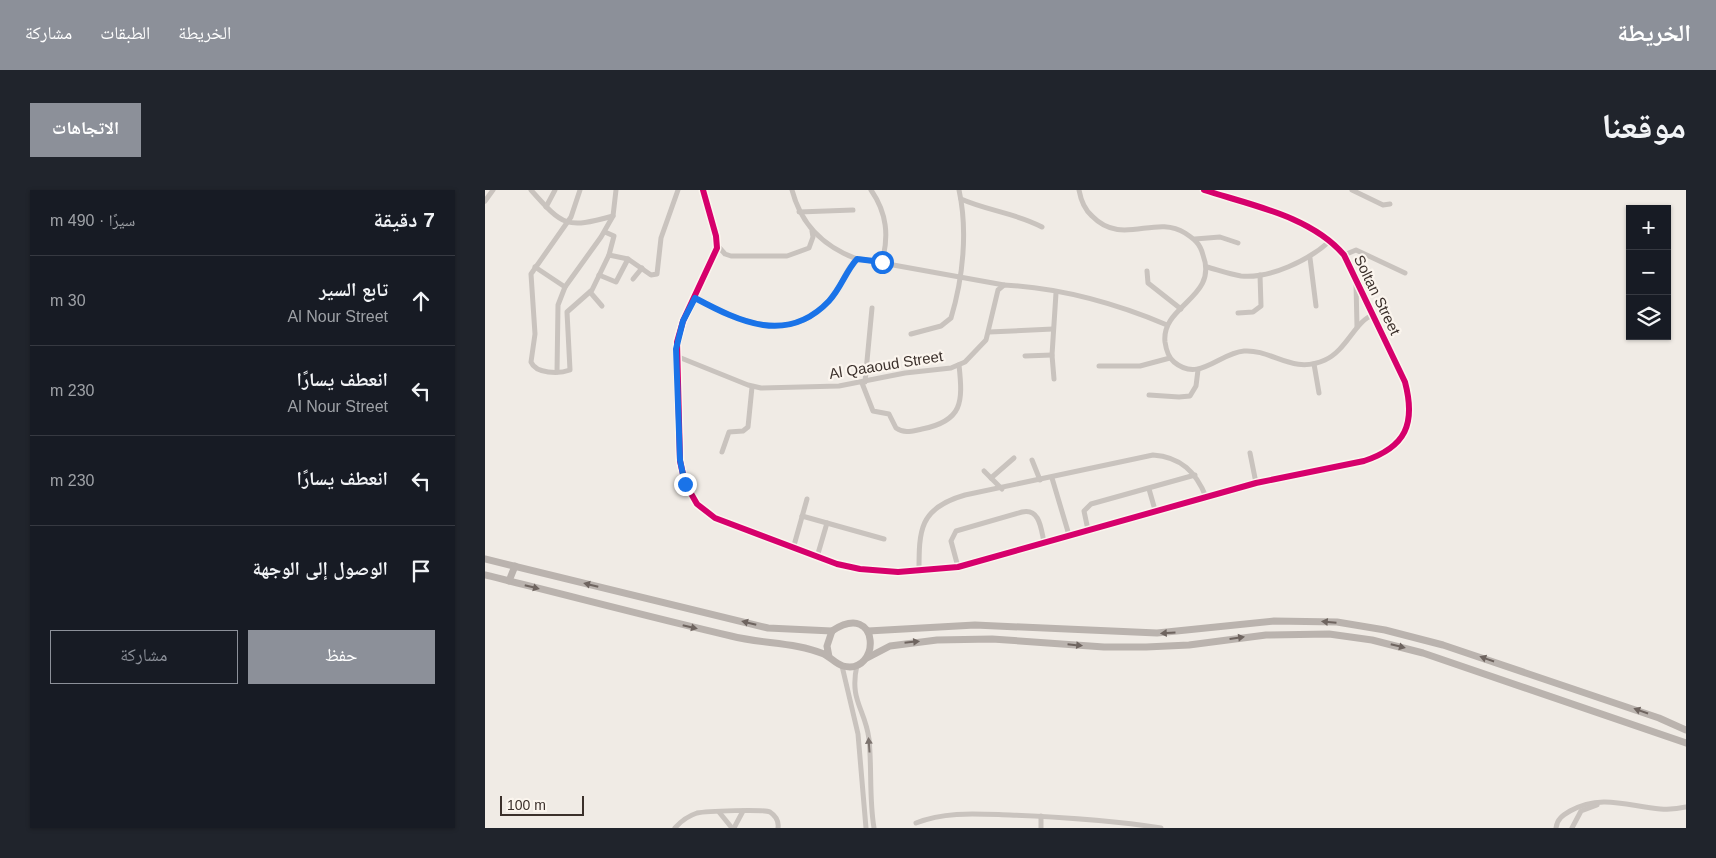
<!DOCTYPE html>
<html lang="ar">
<head>
<meta charset="utf-8">
<style>
  :root { --surface:#171b24; --page:#20242c; --text:#f1f3f6; --muted:#9ea1a6; --line:#363941; --accent:#8c9099 }
  body { margin:0; font-family:Arial,"Noto Naskh Arabic",sans-serif; background:var(--page); color:var(--text); direction:rtl }
  .controls { position:absolute; right:15px; top:15px; display:grid; overflow:hidden; border-radius:0px; box-shadow:0 1px 4px #0004 }
  .controls button { width:45px; height:45px; display:grid; place-items:center; padding:0; border:0; border-bottom:1px solid var(--line); background:var(--surface); color:var(--text); font:25px sans-serif }
  .scale { position:absolute; left:15px; bottom:12px; width:84px; box-sizing:border-box; padding-left:5px; border:2px solid #3b302b; border-top:0; font-size:14px; line-height:18px; white-space:nowrap; color:#3b302b; -webkit-text-stroke:4px #fbf5ee; paint-order:stroke }
  .stop { position:absolute; width:15px; height:15px; margin:-11px; border:4px solid #1a73e8; border-radius:50%; background:#fff }
  .stop.end { background:#1a73e8; border-color:#fff; box-shadow:0 1px 5px #0008 }
  .list { margin:0; padding:0; list-style:none }
  h2 { display:flex; justify-content:space-between; align-items:center; height:65px; margin:0; padding:0 20px; font-size:21px }
  h2 small { font-size:16px; font-weight:400; color:var(--muted) }
  .list li { display:grid; grid-template-columns:32px 1fr auto; gap:15px; align-items:center; box-sizing:border-box; height:90px; padding:0 20px; border-top:1px solid var(--line) }
  .list b { display:block; font-size:19px; white-space:nowrap }
  .list p { margin:0; font-size:16px; white-space:nowrap; color:var(--muted) }
  .list em { font-size:16px; font-style:normal; color:var(--muted) }
  .actions { display:flex; gap:10px; padding:15px 20px }
  .actions a { flex:1; padding:11px 0; border:1px solid var(--accent); border-radius:0px; text-align:center; font-size:18px; color:var(--accent) }
  .actions .main { background:var(--accent); color:#fff }
  .icon { flex:none; width:28px; height:28px; fill:none; stroke:currentColor; stroke-width:2; stroke-linecap:round; stroke-linejoin:round }
  .map { position:relative; flex:none; width:1201px; height:638px; overflow:hidden; direction:ltr; border-radius:0px }
  header { display:flex; align-items:center; gap:30px; box-sizing:border-box; height:70px; padding:0 25px; background:var(--accent); color:#fff }
  header strong { font-size:24px }
  nav { display:flex; gap:28px; margin-inline-start:auto; font-size:18px }
  .intro { display:flex; align-items:center; justify-content:space-between; box-sizing:border-box; height:120px; padding:0 30px }
  h1 { margin:0; font-size:35px }
  .button { padding:12px 22px; border-radius:0px; background:var(--accent); color:#fff; font-size:18px; font-weight:700 }
  main { display:flex; gap:30px; padding:0 30px }
  aside { flex:1; background:var(--surface); border-radius:0px; box-shadow:0 1px 4px #0004 }
  .map>svg:first-child { display:block }
  .lines { fill:none; stroke-linecap:round; stroke-linejoin:round }
  .street { stroke:#c9c3be; stroke-width:5 }
  .secondary { stroke:#bab3ae; stroke-width:7 }
  .cycleway-casing { stroke:#fbf5ee; stroke-width:9 }
  .cycleway { stroke:#d6006c; stroke-width:6 }
  .oneway { fill:#6e645f }
  .oneway2 { fill:#7b726d }
  .route { stroke:#1a73e8; stroke-width:6 }
  .labels { text-anchor:middle; stroke-width:4.5; stroke-linejoin:round; paint-order:stroke }
  .street-label { font-size:15px; fill:#3b302b; stroke:#fbf5ee }
</style>
</head>
<body>
<header>
<strong>الخريطة</strong>
<nav><a>الخريطة</a><a>الطبقات</a><a>مشاركة</a></nav>
</header>
<div class="intro"><h1>موقعنا</h1><a class="button">الاتجاهات</a></div>
<main>
<div class="map">
<svg width="1201" height="638" viewBox="0 0 1201 638">
  <rect width="100%" height="100%" fill="#f0ebe5"/>
  <g class="lines">
    <g class="street">
      <path d="M 46,0 C 78,36 81,39 128,26"/>
      <path d="M 95,0 L 86,27 L 46,84 L 50,144 L 46,172 C 51,184 74,184 85,180 L 82,122 L 107,100 L 124,65 L 143,69 L 166,85 L 172,84 L 176,48 L 193,0"/>
      <path d="M 218,0 L 231,46 L 232,58 L 198,131 L 192,152 L 195,271 L 200,293 L 212,314 L 230,328 L 352,374 L 375,379 L 413,382 L 473,377 L 771,293 L 879,271 C 921,257 931,234 920,192 L 859,65 C 826,26 765,15 719,0"/>
      <path d="M 307,0 C 316,35 339,57 372,69"/>
      <path d="M 386,0 C 402,23 404,46 397,72"/>
      <path d="M 594,0 C 596,11 599,19 607,26 C 637,57 670,24 700,43 C 709,49 715,53 718,65 C 734,108 676,115 680,152 C 681,159 683,167 689,172 C 714,193 734,163 759,161 C 787,159 807,185 840,170 C 862,160 870,131 888,125"/>
      <path d="M 867,0 L 898,15 L 905,14"/>
      <path d="M 476,9 C 503,21 531,23 557,37"/>
      <path d="M 0,11 L 8,0"/>
      <path d="M 61,17 L 70,0"/>
      <path d="M 314,22 L 368,20"/>
      <path d="M 120,42 L 129,46 L 124,65"/>
      <path d="M 710,49 L 735,47 L 753,53"/>
      <path d="M 232,55 L 240,64 L 246,66 L 302,66 L 324,58 L 328,47 L 327,41"/>
      <path d="M 859,65 L 871,60 L 920,83"/>
      <path d="M 825,68 L 831,116"/>
      <path d="M 50,77 L 80,97"/>
      <path d="M 722,77 C 733,80 744,84 756,86 C 785,89 824,70 845,51"/>
      <path d="M 662,81 L 663,93 L 696,119"/>
      <path d="M 114,85 L 131,92 L 143,69"/>
      <path d="M 148,89 L 157,78"/>
      <path d="M 871,93 L 872,137"/>
      <path d="M 105,102 L 117,116"/>
      <path d="M 210,108 C 258,134 311,157 351,102 C 358,92 363,73 375,69 L 519,95"/>
      <path d="M 753,123 L 768,122 L 776,116 L 775,85"/>
      <path d="M 504,142 L 568,139"/>
      <path d="M 426,144 L 456,136 L 466,128 C 478,88 483,41 474,0"/>
      <path d="M 191,166 L 263,195 L 276,198 L 354,196 L 420,183 L 466,178 L 480,172 L 501,150 L 513,100 L 519,95 C 576,98 630,113 682,135"/>
      <path d="M 540,166 L 567,165"/>
      <path d="M 829,174 L 834,203"/>
      <path d="M 614,176 L 655,176 L 685,168"/>
      <path d="M 72,182 L 73,115 L 80,97 L 116,47 L 128,26 L 131,0"/>
      <path d="M 569,189 L 567,165 L 571,103"/>
      <path d="M 380,192 L 387,118"/>
      <path d="M 377,193 L 388,221 L 404,224 L 411,238 C 420,244 427,241 437,239 C 478,231 478,212 474,175"/>
      <path d="M 664,205 L 694,207 L 705,206 L 711,196 L 713,180"/>
      <path d="M 237,262 L 244,242 L 258,241 L 263,237 L 267,197"/>
      <path d="M 765,263 L 771,293"/>
      <path d="M 547,270 L 555,290"/>
      <path d="M 499,281 L 517,299"/>
      <path d="M 506,288 L 529,268"/>
      <path d="M 567,288 L 584,345"/>
      <path d="M 664,299 L 670,320"/>
      <path d="M 317,326 L 399,349"/>
      <path d="M 603,340 L 599,321 L 606,314 L 710,285"/>
      <path d="M 308,359 L 322,309"/>
      <path d="M 332,367 L 342,333"/>
      <path d="M 473,377 L 466,351 L 471,341 L 537,322 C 555,318 556,339 559,352"/>
      <path d="M 434,382 C 434,340 434,318 480,305 L 668,265 C 696,267 711,282 721,307"/>
      <path d="M 372,475 C 364,511 380,518 384,549 C 387,579 384,608 389,638"/>
      <path d="M 357,476 L 373,544 L 381,638"/>
      <path d="M 234,622 L 247,638"/>
      <path d="M 556,626 L 556,638"/>
      <path d="M 431,633 C 461,621 493,624 525,625 C 576,627 626,630 676,638"/>
      <path d="M 190,638 C 196,631 203,626 212,623 C 221,621 279,619 285,622 C 291,626 294,631 293,638"/>
      <path d="M 249,638 L 258,621"/>
      <path d="M 1071,638 C 1072,629 1078,625 1085,621 C 1126,598 1160,627 1201,617"/>
      <path d="M 1087,638 L 1096,621 L 1112,615"/>
    </g>
    <g class="secondary">
      <path d="M 0,369 L 283,438 L 347,441"/>
      <path d="M 0,385 C 82,405 164,427 246,446 C 277,454 310,452 339,464 C 345,467 351,474 358,476 C 396,486 396,409 347,441 L 342,456 L 344,467"/>
      <path d="M 24,391 L 30,376"/>
      <path d="M 383,441 L 490,435 L 672,443 L 789,431 L 852,432 L 900,440 L 958,455 L 1174,528 L 1201,540"/>
      <path d="M 382,468 L 405,456 L 452,450 L 507,449 L 619,457 L 661,457 L 704,455 L 781,445 L 844,444 L 887,450 L 938,463 L 1201,553"/>
    </g>
    <g class="cycleway-casing">
      <path id="cycleway" d="M 218,0 L 231,46 L 232,58 L 198,131 L 192,152 L 195,271 L 200,293 L 212,314 L 230,328 L 352,374 L 375,379 L 413,382 L 473,377 L 771,293 L 879,271 C 921,257 931,234 920,192 L 859,65 C 826,26 765,15 719,0"/>
    </g>
    <use href="#cycleway" class="cycleway"/>
  </g>
  <defs><path id="oneway-solid" d="M-6-.8H1V-3.2L6.5 0L1 3.2V.8H-6Z" transform="scale(1.25)"/></defs>
  <g class="oneway">
    <use href="#oneway-solid" transform="translate(106 395) rotate(-166)"/>
    <use href="#oneway-solid" transform="translate(47 397) rotate(14)"/>
    <use href="#oneway-solid" transform="translate(844 432) rotate(-175)"/>
    <use href="#oneway-solid" transform="translate(264 433) rotate(-166)"/>
    <use href="#oneway-solid" transform="translate(205 437) rotate(13)"/>
    <use href="#oneway-solid" transform="translate(683 443) rotate(177)"/>
    <use href="#oneway-solid" transform="translate(752 448) rotate(-8)"/>
    <use href="#oneway-solid" transform="translate(427 452) rotate(-6)"/>
    <use href="#oneway-solid" transform="translate(590 455) rotate(6)"/>
    <use href="#oneway-solid" transform="translate(913 456) rotate(14)"/>
    <use href="#oneway-solid" transform="translate(1002 469) rotate(-161)"/>
    <use href="#oneway-solid" transform="translate(1156 521) rotate(-161)"/>
  </g>
  <use class="oneway2" href="#oneway-solid" transform="translate(384 555) rotate(-94)"/>
  <g class="lines">
    <path class="route" d="M 200,294 L 195,270 L 191,159 L 198,131 L 210,108 C 255,132 302,155 344,111 C 356,98 361,81 372,69 L 397,72"/>
  </g>
  <g class="labels">
    <g class="street-label">
      <text transform="translate(892 105) rotate(64)" y="5">Soltan Street</text>
      <text transform="translate(401 175) rotate(-9)" y="5">Al Qaaoud Street</text>
    </g>
  </g>
</svg>
<div class="controls">
<button>+</button>
<button>−</button>
<button><svg class="icon" aria-label="layers" viewBox="0 0 24 24"><path d="M12 4l9 5-9 5-9-5zM3 14l9 5 9-5"/></svg></button>
</div>
<div class="scale">100 m</div>
<div class="stop" style="left:397px;top:72px"></div>
<div class="stop end" style="left:200px;top:294px"></div>
</div>
<aside>
<h2>7 دقيقة<small>سيرًا · 490 m</small></h2>
<ul class="list">
<li><svg class="icon" aria-label="ahead" viewBox="0 0 24 24"><path d="M12 20V5M6 11l6-6 6 6"/></svg><div><b>تابع السير</b><p>Al Nour Street</p></div><em>30 m</em></li>
<li><svg class="icon" aria-label="left" viewBox="0 0 24 24"><path d="M17 20v-9H6M10 6l-5 5 5 5"/></svg><div><b>انعطف يسارًا</b><p>Al Nour Street</p></div><em>230 m</em></li>
<li><svg class="icon" aria-label="left" viewBox="0 0 24 24"><path d="M17 20v-9H6M10 6l-5 5 5 5"/></svg><div><b>انعطف يسارًا</b></div><em>230 m</em></li>
<li><svg class="icon" aria-label="arrive" viewBox="0 0 24 24"><path d="M6 21V4h12l-3 4 3 4H6"/></svg><div><b>الوصول إلى الوجهة</b></div></li>
</ul>
<div class="actions"><a class="main">حفظ</a><a>مشاركة</a></div>
</aside>
</main>
</body>
</html>
